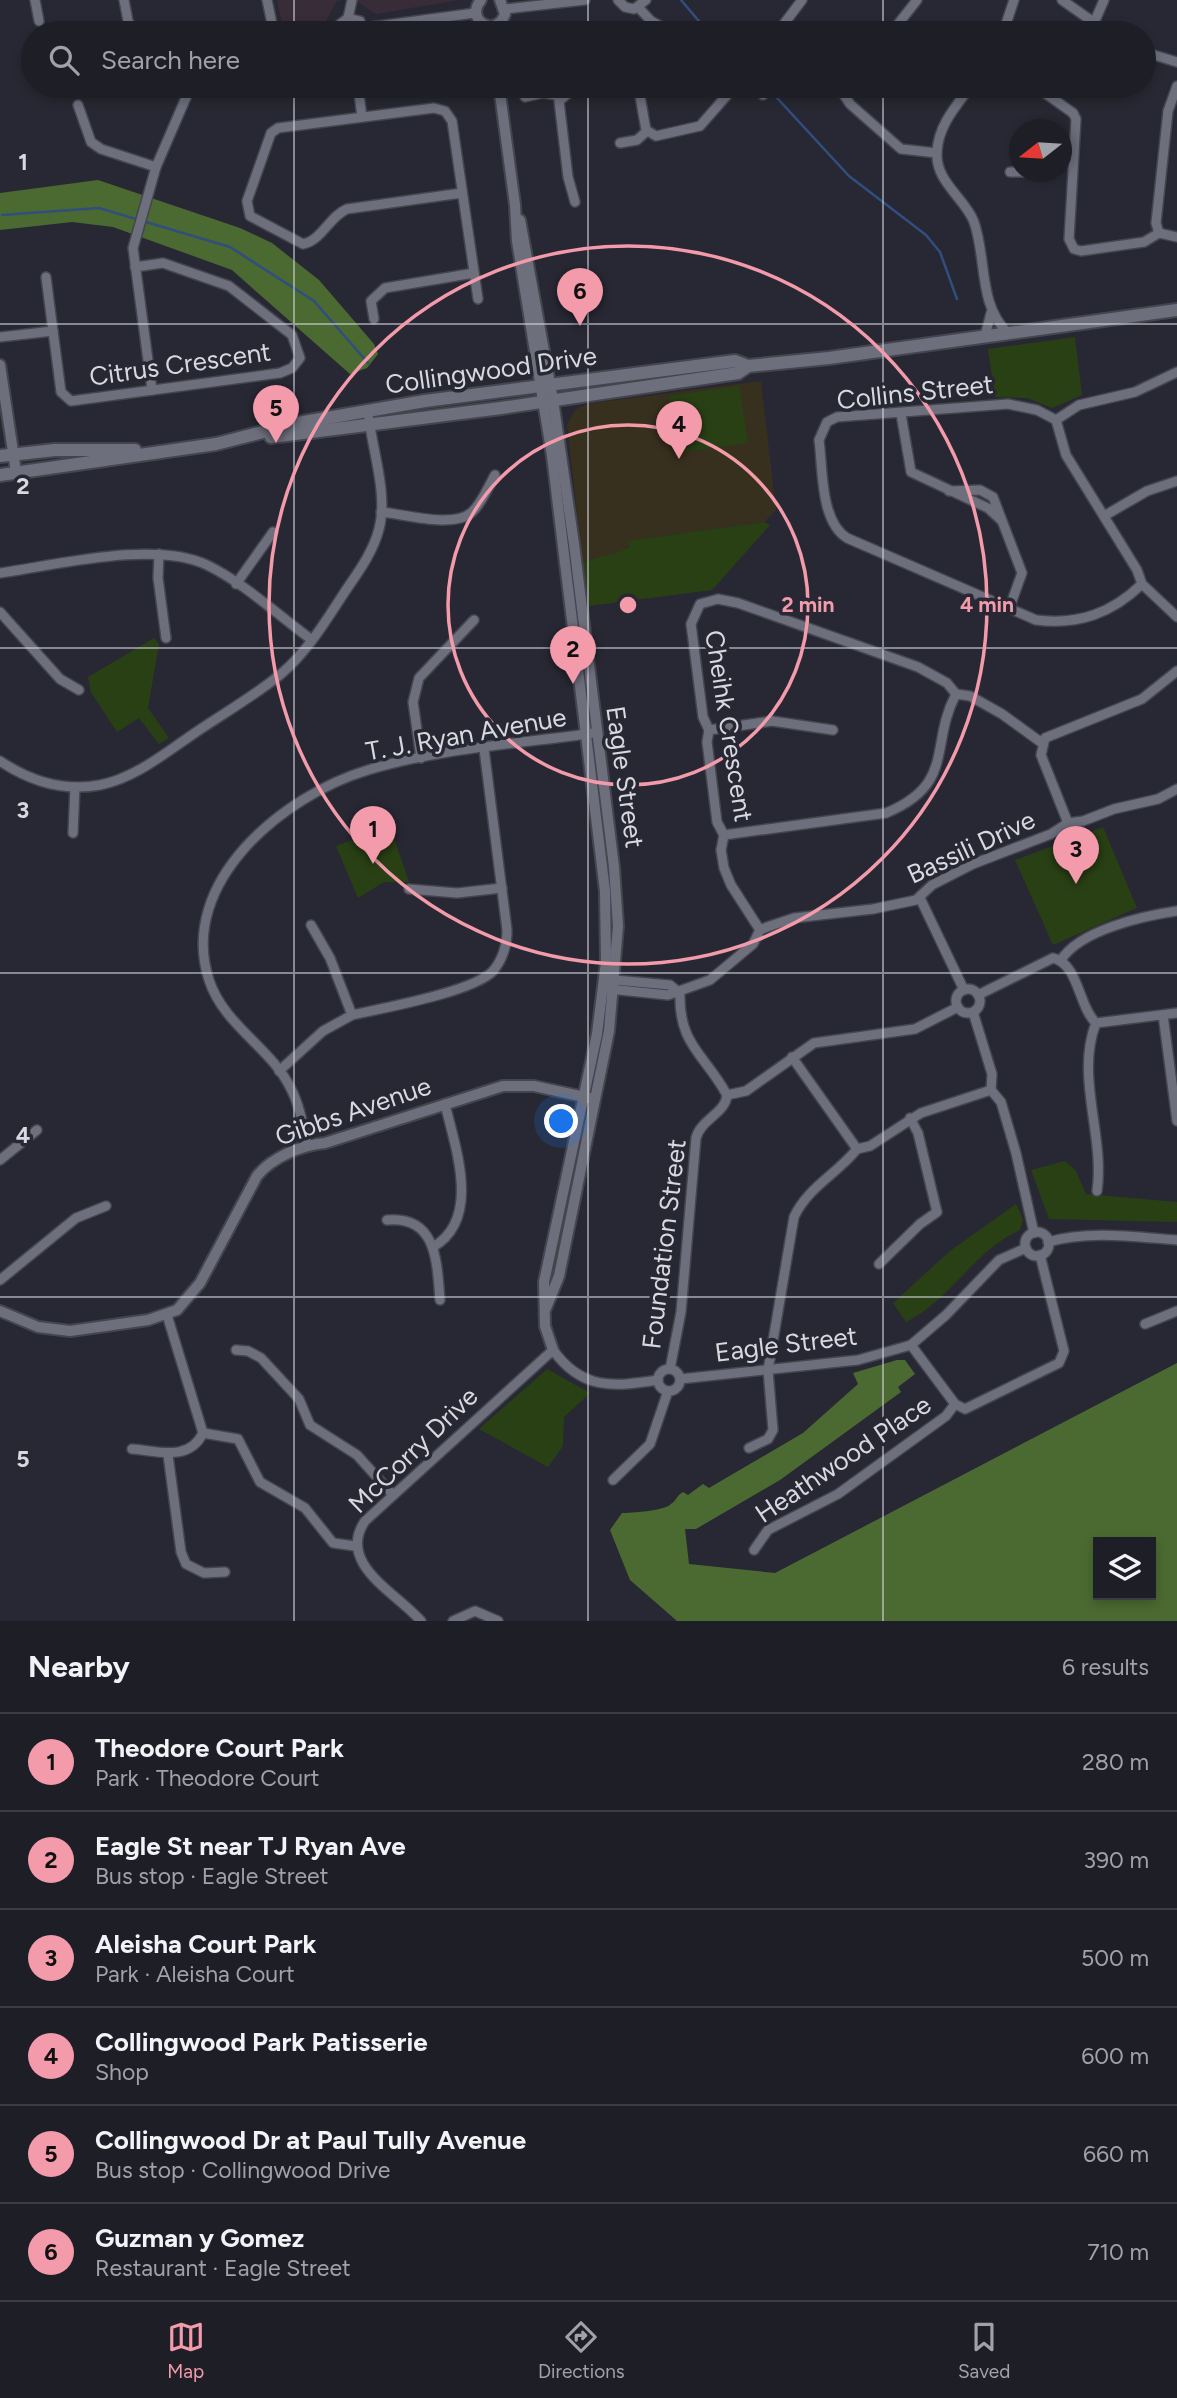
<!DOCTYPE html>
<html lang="en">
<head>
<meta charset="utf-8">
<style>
  :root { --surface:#1e1e27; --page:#2b2b33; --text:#f1f3f6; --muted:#a1a2a7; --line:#3c3c44; --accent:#f39aab }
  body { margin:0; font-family:Figtree,sans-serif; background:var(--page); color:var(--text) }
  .controls { position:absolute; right:21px; bottom:21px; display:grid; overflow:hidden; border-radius:0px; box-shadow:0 4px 10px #0003 }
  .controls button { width:63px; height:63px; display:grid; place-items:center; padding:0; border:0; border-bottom:2px solid var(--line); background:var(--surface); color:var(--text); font:35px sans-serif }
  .compass { position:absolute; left:1009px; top:119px; width:63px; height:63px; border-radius:50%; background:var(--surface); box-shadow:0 4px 10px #0003; rotate:253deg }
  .you { position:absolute; left:562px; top:1122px; width:24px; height:24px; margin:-18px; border:5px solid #fff; border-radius:50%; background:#1a73e8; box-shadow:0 0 0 10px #1a73e833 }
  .badge { display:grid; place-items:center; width:46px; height:46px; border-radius:50%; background:var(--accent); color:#111; font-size:23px; font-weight:700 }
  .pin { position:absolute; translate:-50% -58px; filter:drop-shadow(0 2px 4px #0008) }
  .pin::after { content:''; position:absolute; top:37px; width:24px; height:21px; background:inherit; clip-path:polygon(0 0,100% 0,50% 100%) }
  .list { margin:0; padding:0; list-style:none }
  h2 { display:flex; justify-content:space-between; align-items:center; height:91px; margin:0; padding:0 28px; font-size:30px }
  h2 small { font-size:23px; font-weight:400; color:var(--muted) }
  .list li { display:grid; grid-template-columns:46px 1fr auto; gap:21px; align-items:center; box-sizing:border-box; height:98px; padding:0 28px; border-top:2px solid var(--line) }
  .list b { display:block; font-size:26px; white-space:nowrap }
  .list p { margin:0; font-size:23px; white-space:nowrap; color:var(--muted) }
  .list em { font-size:23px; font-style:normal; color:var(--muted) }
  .icon { flex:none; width:38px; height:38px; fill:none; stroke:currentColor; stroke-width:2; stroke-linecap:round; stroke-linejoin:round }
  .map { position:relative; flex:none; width:1177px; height:1621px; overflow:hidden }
  .search { position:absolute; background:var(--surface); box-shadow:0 4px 10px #0003; left:21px; right:21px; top:21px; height:77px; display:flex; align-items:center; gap:18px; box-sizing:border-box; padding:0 24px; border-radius:38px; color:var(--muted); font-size:26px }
  .sheet { height:679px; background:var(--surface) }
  nav { display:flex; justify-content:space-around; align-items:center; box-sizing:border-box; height:98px; border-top:2px solid var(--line); background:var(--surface); font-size:19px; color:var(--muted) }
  nav a { display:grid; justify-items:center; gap:4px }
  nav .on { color:var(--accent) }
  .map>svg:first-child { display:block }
  .commercial { fill:#38301f }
  .education { fill:#392c39 }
  .green { fill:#294014 }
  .forest { fill:#4b6a32; fill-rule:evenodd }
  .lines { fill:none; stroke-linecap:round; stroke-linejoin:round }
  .stream { stroke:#314e7f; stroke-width:2.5 }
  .minor-casing { stroke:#44454e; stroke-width:12 }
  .tertiary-casing { stroke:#44454e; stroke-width:14 }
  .secondary-casing { stroke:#44454e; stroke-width:16 }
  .minor { stroke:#6e6f7d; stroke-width:9 }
  .tertiary { stroke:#6e6f7d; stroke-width:10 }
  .secondary { stroke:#6e6f7d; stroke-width:12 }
  .grid { fill:none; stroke:#d7d8e0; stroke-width:2; stroke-opacity:0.55 }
  .ring { fill:none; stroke:#f39aab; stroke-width:3.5 }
  .labels { text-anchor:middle; stroke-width:7; stroke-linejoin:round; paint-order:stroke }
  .street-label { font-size:26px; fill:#d7d8e0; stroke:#282834 }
  .grid-label { font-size:23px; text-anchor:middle; font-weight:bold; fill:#d7d8e0; stroke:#282834; stroke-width:7; stroke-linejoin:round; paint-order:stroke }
  .centre { fill:#f39aab; stroke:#282834; stroke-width:3.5 }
  .ring-label { font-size:21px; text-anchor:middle; font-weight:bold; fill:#f39aab; stroke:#282834; stroke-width:7; stroke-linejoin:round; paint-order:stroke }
</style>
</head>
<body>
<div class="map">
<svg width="1177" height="1621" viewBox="0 0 1177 1621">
  <rect width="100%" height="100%" fill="#282834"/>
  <path class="commercial" d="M 761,381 L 776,510 L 764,522 L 628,541 L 630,545 L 621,553 L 590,559 L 583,564 L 567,425 L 575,410 L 587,404 Z"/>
  <g class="education">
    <path d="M 277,0 L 342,0 L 337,1 L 325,22 L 293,29 L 282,23 Z"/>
    <path d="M 355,0 L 459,0 L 376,14 Z"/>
  </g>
  <g class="green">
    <path d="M 1075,337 L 1082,395 L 1052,408 L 1027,398 L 995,397 L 988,349 Z"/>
    <path d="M 739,386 L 748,443 L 677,453 L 669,396 Z"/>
    <path d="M 764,522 L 770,525 L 712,590 L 589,606 L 583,564 C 597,554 615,557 630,546 L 627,541 Z"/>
    <path d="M 154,638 L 159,644 L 148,708 L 169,738 L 159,744 L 139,718 L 117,732 L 91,692 L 88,677 Z"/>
    <path d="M 390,826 L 409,882 L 384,882 L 358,898 L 336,846 Z"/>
    <path d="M 1103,827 L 1137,908 L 1053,945 L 1015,860 Z"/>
    <path d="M 1065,1161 L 1076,1171 L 1086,1194 L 1177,1202 L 1177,1222 L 1049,1219 L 1031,1170 Z"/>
    <path d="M 1016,1204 L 1023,1219 L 1020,1230 C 974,1250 950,1301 906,1322 L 893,1303 L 950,1251 Z"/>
    <path d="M 547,1369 L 590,1393 L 564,1417 L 563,1446 L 548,1467 L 479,1429 Z"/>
  </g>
  <g class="forest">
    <path d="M 98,180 L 240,228 L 272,243 L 319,280 L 374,344 L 378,354 L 367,368 L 350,374 L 232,270 L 113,227 L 72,222 L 0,230 L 0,193 Z"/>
    <path d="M 897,1360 L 905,1360 L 915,1374 L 898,1387 L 901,1392 L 780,1480 L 696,1529 L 685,1529 L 689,1564 L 775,1573 L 1177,1363 L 1177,1621 L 677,1621 L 630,1580 L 610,1530 L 622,1513 C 631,1513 664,1511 671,1504 C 677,1500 676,1496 683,1492 L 688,1495 L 703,1484 L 709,1488 L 803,1433 L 858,1384 L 853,1373 ZM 1151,1542 L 1151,1595 L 1098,1595 L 1098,1542 Z"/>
  </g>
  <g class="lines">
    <g class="stream">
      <path d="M 681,0 L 709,33"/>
      <path d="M 766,86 L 849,176 L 926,235 L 940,252 L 957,299"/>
      <path d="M 2,215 L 99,208 L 230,247 L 314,301 L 368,363"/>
    </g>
    <g class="minor-casing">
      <g id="minor">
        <path d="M 35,0 L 39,21"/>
        <path d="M 124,0 L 128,21 L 135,33"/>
        <path d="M 267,0 L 274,33"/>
        <path d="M 618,0 L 625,7 L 634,9 L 646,0"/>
        <path d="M 1062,0 L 1109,33"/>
        <path d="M 638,7 L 651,21 L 673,33"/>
        <path d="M 505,9 L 585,0"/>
        <path d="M 348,18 L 352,0"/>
        <path d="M 1094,23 L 1104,0"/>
        <path d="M 363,28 L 475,13"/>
        <path d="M 339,33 L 340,24 L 348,18 L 360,21 L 363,32"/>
        <path d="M 777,33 L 802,0"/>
        <path d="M 891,33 L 917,0"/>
        <path d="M 1003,33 L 1014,0"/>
        <path d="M 1144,52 L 1177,62"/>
        <path d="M 358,86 L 362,117"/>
        <path d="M 633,86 L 640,96 L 646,130 L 656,136 L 700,126 L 735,86"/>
        <path d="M 753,86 L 763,95"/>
        <path d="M 831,86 L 844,91"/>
        <path d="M 847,86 L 844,95 L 850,104 L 901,149 L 937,153"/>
        <path d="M 971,86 C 956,106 938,126 937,152 C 935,182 965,198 974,222 C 987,259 978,305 1008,333"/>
        <path d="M 1035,86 L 1073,113 L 1076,119 L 1069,239 L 1074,249 L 1081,251 L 1144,242 L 1159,233"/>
        <path d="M 1177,86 L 1168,111 L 1156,223 L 1159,233 L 1177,237"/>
        <path d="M 525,97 L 543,93 L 562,96"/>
        <path d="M 78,105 L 91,142 L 101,149 L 156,167"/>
        <path d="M 620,143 L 637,140 L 647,131"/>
        <path d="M 1010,172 L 1035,172"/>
        <path d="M 462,193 L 347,209 C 330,216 321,241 303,244 L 250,216 L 247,201 L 271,133 L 278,128 L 434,108 L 445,111 L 452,121 L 478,299"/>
        <path d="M 575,202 L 568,177 L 559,101 L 571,91 L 613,86"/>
        <path d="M 46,277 L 53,331"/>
        <path d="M 374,319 L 371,301 L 385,288 L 474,273"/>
        <path d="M 985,336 L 991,313"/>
        <path d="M 0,337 L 53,331 L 61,392 L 71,401 L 280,373 L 292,368 L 300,358 L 292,335 L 229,286 L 163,263 L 135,267"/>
        <path d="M 152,390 L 133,248 L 156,167 L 191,86"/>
        <path d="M 901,414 L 911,472 L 988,508 L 1001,520"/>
        <path d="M 1056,420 L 1079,405 L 1135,392 L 1177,372"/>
        <path d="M 949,491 L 980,490 L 993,497 L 1022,573 L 1009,609"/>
        <path d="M 381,512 C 404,514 454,529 472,512 C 482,503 488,487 495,475"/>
        <path d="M 1104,516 L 1147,491 L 1177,481"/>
        <path d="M 159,554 L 158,578 L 166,638"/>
        <path d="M 0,573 C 57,565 155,540 207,565 C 244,583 278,615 312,640"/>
        <path d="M 236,584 L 273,532"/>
        <path d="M 1142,584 C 1111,614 1078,625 1036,620 L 847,538 C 820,521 823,469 819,440 L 827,422 L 837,417 L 1008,404 L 1037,410 L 1056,420 L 1066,455 L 1137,570 L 1142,584 L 1177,617"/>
        <path d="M 0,612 L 60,679 L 79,690"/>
        <path d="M 709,730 L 772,721 L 833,730"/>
        <path d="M 421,758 L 413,702 L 419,678 L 474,620"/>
        <path d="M 0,761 C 30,781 63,792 100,785 C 134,778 161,756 189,737 C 219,716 253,697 281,674 C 308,651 327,619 346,590 C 359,571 373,552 379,529 C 388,496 373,452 369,419"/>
        <path d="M 1068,823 L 1041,755 L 1045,738 L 1142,699 L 1177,671"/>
        <path d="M 73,833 L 75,787"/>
        <path d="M 724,835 L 886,813 C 956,784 929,745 956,694"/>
        <path d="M 409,889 L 457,893 L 502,888"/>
        <path d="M 920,898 L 964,990"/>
        <path d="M 311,925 L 330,958 L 352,1015"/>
        <path d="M 760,930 L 731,885 L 724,868 L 721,850 L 724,835 L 717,822 L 707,742 L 709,730 L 703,717 L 691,624 L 700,604 L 718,599 L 738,603 L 918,667 L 947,683 L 956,694 L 970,696 L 1002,714 L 1042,743"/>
        <path d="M 1061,960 C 1080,930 1143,916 1177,911"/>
        <path d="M 607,984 L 615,980 L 670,985 L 676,990"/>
        <path d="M 609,989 L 668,995 L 710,980 L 753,944 L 760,930 L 767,927 L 794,918 L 873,909 L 916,900 L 932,885 L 973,864 L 1051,834 L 1068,823 L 1083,821 L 1114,809 L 1158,799 L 1177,789"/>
        <circle cx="968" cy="1001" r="12"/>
        <path d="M 680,991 C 678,1045 704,1053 727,1095 L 746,1091 L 814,1043 L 915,1029 L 958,1007"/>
        <path d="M 978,995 L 1053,958 C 1079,964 1078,1006 1096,1023 L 1177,1013"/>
        <path d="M 973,1012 L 992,1074 L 991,1090 L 1001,1102 L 1016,1153 L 1034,1233"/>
        <path d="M 1163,1015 L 1177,1121"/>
        <path d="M 1096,1023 C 1075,1076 1105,1136 1097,1191"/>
        <path d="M 792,1057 L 857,1149"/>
        <path d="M 279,1071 L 323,1031 L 352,1015 C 383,1008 473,992 493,971 C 503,959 507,945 507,930 L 484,749"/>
        <path d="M 307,1145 C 303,1126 300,1106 291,1089 C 271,1047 224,1026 209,980 C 177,882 284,795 368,770 C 440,748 519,744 593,733"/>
        <path d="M 0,1160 L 37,1130"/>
        <path d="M 387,1220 C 437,1215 437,1263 440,1300"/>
        <circle cx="1037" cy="1244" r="12"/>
        <path d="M 1048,1242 C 1089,1230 1136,1237 1177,1240"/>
        <path d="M 433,1247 C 482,1219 455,1147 445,1104"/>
        <path d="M 879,1264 L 920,1224 L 937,1212 L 918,1133 L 910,1118"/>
        <path d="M 0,1280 L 76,1218 L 106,1206"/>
        <path d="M 1145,1324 L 1177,1311"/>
        <path d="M 911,1345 L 955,1404 L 965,1409 L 1059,1363 L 1064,1351 L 1040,1255"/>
        <path d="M 236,1350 L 248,1351 L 261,1358 L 299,1399 L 310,1425 L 357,1455 L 393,1495"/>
        <path d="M 670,1369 L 681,1312 L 696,1138 C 701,1119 726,1113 727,1095"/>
        <circle cx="669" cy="1380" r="11"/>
        <path d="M 680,1379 L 858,1360 L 911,1345 L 946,1315 L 999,1260 L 1026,1248"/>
        <path d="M 203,1433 L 238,1439 L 260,1482 L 305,1508 L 333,1543 L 355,1546"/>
        <path d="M 749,1448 L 768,1439 L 773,1430 L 768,1370 L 794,1217 C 808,1187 837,1174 857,1149 L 870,1146 L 921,1113 L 991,1090"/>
        <path d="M 132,1449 C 158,1451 189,1462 203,1433 L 167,1315"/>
        <path d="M 168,1455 L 181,1552 L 186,1564 L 204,1573 L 225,1572"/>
        <path d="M 613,1480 L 650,1444 L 668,1391"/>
        <path d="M 754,1550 L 768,1530 L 838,1494 L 946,1416 L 955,1404"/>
        <path d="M 421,1621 C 397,1593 336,1564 365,1521 L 553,1350 C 582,1390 612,1387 658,1380"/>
        <path d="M 453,1621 L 475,1611 L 498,1621"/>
      </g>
    </g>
    <g class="tertiary-casing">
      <g id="tertiary">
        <path d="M 481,0 C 464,20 496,39 505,14 L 500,0"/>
        <path d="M 499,86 L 515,205 L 517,241 L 552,456 L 605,891 L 606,962 L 597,1034 L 544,1282 L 545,1326 L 553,1350"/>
        <path d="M 520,220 L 553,400 L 574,544 L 614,867 L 618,926 L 609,1031 L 559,1276 L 546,1308"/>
        <path d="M 0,365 L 16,472"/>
        <path d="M 0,1311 L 38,1327 L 70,1331 L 148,1320 L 177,1310 L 200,1283 L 257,1176 C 272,1157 302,1145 325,1143 L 503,1086 L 534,1086 L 589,1098"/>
      </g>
    </g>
    <g class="secondary-casing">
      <g id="secondary">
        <path d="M 271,437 L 501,408 L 738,373 L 748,366"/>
        <path d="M 0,456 L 55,450 L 135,450"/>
        <path d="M 0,475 L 216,444 L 298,423 L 425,401 L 735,361 L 748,366 L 829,358 L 1177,310"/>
      </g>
    </g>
    <use href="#minor" class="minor"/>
    <use href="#tertiary" class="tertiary"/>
    <use href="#secondary" class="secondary"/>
  </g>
  <path class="grid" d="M 294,0 L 294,33M 588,0 L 588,33M 883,0 L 883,33M 294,86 L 294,1621M 588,86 L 588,1621M 883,86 L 883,1621M 0,324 L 1177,324M 0,648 L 1177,648M 0,973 L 1177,973M 0,1297 L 1177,1297"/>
  <g class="ring">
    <circle cx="628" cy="605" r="180"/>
    <circle cx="628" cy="605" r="359"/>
  </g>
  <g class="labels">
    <g class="street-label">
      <text transform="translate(180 364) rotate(-8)" y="9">Citrus Crescent</text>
      <text transform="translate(491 370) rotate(-8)" y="9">Collingwood Drive</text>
      <text transform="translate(915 392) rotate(-6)" y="9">Collins Street</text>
      <text transform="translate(729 726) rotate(81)" y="9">Cheihk Crescent</text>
      <text transform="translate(466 734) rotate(-10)" y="9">T. J. Ryan Avenue</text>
      <text transform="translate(625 777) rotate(82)" y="9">Eagle Street</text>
      <text transform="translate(971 847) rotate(-25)" y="9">Bassili Drive</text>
      <text transform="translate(353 1111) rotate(-19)" y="9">Gibbs Avenue</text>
      <text transform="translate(664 1244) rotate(-83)" y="9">Foundation Street</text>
      <text transform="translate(786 1344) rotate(-7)" y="9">Eagle Street</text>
      <text transform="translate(413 1450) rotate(-44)" y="9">McCorry Drive</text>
      <text transform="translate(843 1459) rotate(-34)" y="9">Heathwood Place</text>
    </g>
  </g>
  <g class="grid-label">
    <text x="23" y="170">1</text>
    <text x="23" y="494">2</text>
    <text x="23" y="818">3</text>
    <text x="23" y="1143">4</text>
    <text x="23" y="1467">5</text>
  </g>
  <circle cx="628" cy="605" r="10" class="centre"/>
  <g class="ring-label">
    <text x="808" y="612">2 min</text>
    <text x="987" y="612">4 min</text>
  </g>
</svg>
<div class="controls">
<button><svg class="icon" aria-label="layers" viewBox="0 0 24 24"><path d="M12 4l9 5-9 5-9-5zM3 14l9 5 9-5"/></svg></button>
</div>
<svg class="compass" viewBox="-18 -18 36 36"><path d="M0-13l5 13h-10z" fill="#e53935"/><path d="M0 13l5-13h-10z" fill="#a1a2a7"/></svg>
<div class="you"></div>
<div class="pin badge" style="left:373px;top:864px">1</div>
<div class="pin badge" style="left:573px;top:684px">2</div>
<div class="pin badge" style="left:1076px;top:884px">3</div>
<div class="pin badge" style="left:679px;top:459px">4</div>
<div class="pin badge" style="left:276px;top:443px">5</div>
<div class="pin badge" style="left:580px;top:326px">6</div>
<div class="search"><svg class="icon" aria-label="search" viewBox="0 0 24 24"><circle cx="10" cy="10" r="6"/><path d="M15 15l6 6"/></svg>Search here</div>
</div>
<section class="sheet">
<h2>Nearby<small>6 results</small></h2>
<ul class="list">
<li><span class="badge">1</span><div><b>Theodore Court Park</b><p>Park · Theodore Court</p></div><em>280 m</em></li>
<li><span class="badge">2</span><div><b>Eagle St near TJ Ryan Ave</b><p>Bus stop · Eagle Street</p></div><em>390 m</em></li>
<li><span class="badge">3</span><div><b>Aleisha Court Park</b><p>Park · Aleisha Court</p></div><em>500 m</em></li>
<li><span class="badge">4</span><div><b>Collingwood Park Patisserie</b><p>Shop</p></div><em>600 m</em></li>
<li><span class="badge">5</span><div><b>Collingwood Dr at Paul Tully Avenue</b><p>Bus stop · Collingwood Drive</p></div><em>660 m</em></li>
<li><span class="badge">6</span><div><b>Guzman y Gomez</b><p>Restaurant · Eagle Street</p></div><em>710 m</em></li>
</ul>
</section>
<nav>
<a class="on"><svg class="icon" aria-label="map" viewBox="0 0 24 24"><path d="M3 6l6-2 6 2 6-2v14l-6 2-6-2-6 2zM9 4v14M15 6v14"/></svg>Map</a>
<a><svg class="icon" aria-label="directions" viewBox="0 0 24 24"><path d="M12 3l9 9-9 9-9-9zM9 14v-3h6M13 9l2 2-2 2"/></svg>Directions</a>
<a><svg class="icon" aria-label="saved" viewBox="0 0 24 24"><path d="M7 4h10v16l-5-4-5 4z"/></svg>Saved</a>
</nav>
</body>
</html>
